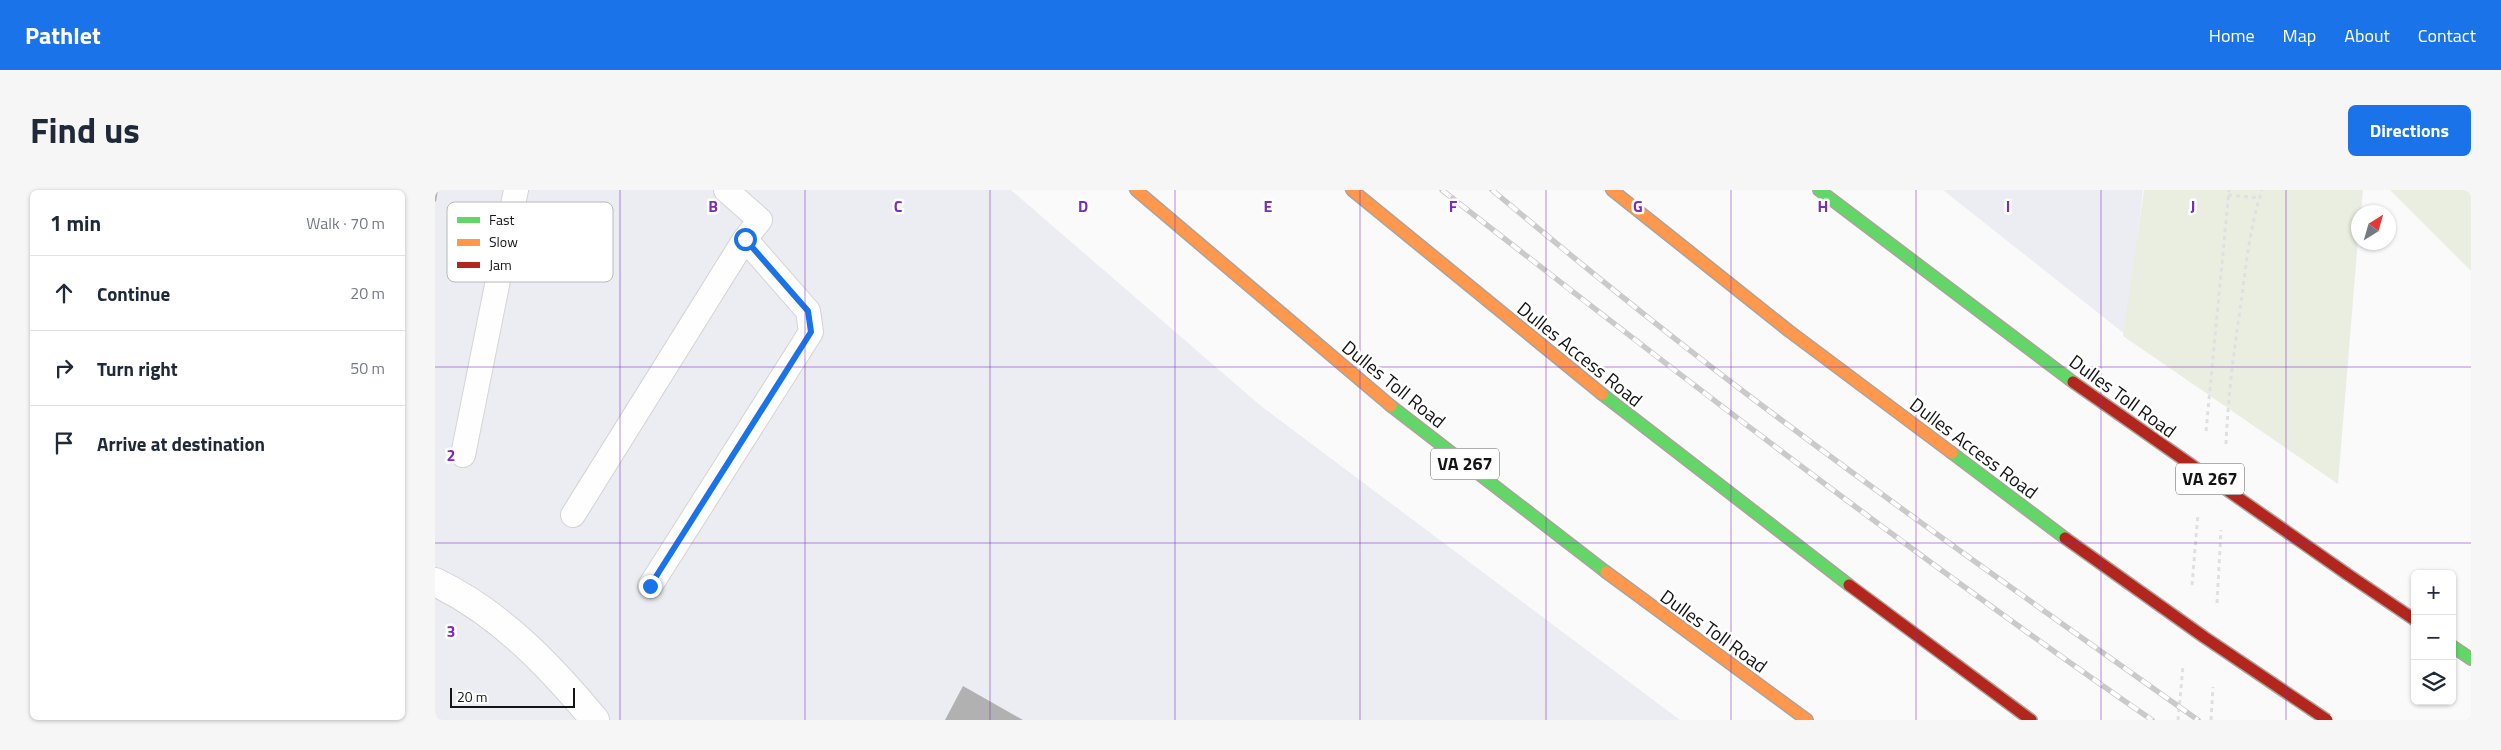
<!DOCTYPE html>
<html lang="en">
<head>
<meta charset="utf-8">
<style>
  :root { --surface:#fff; --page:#f6f6f7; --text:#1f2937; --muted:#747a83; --line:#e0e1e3; --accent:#1a73e8 }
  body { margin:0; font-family:"Titillium Web",sans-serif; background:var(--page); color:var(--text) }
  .controls { position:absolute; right:15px; bottom:15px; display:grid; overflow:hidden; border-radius:8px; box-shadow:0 1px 4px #0004 }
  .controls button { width:45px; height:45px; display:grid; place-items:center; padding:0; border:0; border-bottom:1px solid var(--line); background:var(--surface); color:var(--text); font:25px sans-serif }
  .compass { position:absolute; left:1916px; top:15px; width:45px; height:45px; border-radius:50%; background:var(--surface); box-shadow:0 1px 4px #0004; rotate:37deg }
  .scale { position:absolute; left:15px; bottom:12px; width:125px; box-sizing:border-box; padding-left:5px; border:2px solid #131414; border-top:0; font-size:14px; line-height:18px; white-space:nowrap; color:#131414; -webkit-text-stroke:4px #fff; paint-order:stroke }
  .stop { position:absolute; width:15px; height:15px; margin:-11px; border:4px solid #1a73e8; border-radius:50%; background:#fff }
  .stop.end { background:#1a73e8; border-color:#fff; box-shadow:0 1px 5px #0008 }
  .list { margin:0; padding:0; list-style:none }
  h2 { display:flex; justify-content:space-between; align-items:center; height:65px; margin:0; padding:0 20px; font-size:21px }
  h2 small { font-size:16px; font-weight:400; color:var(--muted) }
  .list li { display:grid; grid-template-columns:32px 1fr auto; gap:15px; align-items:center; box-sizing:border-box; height:75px; padding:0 20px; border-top:1px solid var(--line) }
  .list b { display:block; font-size:19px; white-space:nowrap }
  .list em { font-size:16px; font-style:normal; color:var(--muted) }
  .icon { flex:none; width:28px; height:28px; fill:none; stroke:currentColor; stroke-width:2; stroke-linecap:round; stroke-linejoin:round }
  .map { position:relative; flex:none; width:2036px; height:530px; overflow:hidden; border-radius:8px }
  header { display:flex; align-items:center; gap:30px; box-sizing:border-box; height:70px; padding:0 25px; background:var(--accent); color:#fff }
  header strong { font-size:24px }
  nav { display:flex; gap:28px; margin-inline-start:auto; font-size:18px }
  .intro { display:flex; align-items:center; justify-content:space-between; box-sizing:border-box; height:120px; padding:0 30px }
  h1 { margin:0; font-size:35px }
  .button { padding:12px 22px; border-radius:8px; background:var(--accent); color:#fff; font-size:18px; font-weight:700 }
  main { display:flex; gap:30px; padding:0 30px }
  aside { flex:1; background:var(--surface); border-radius:8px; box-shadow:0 1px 4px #0004 }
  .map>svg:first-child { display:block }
  .built { fill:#ebedf3 }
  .green { fill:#e9eee1 }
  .building { fill:#b1b1b1 }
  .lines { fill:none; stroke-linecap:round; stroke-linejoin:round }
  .lane-casing { stroke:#d4d4d5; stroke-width:26 }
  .street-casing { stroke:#d4d4d5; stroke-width:30 }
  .fast-casing { stroke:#aca39a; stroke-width:14 }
  .slow-casing { stroke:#aca39a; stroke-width:14 }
  .jam-casing { stroke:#aca39a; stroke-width:14 }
  .path { stroke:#e0e0e1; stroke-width:3; stroke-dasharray:4 4; stroke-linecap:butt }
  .lane { stroke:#fefefe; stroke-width:24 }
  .street { stroke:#fefefe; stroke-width:28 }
  .fast { stroke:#63d668; stroke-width:11 }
  .slow { stroke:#ff974d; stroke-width:11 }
  .jam { stroke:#b3261e; stroke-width:11 }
  .rail-casing { stroke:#cacaca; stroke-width:5.5 }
  .rail { stroke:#fff; stroke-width:4; stroke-dasharray:11; stroke-linecap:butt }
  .jam-bridge-casing { stroke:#aca39a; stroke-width:14; stroke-linecap:butt }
  .jam-bridge { stroke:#b3261e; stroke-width:11 }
  .route { stroke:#1a73e8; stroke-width:6 }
  .grid { fill:none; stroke:#7b2cbf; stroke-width:1; stroke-opacity:0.55 }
  .labels { text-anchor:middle; stroke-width:5; stroke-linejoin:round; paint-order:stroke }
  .shield { fill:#fff; stroke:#5a5a5a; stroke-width:1 }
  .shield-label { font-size:18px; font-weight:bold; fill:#131414 }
  .street-label { font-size:19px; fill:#131414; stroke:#fff }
  .key { fill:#fff; stroke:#b8b8b8; stroke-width:1 }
  .key-label { font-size:14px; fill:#131414 }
  .grid-label { font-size:16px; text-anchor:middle; font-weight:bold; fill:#7b2cbf; stroke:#fff; stroke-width:5; stroke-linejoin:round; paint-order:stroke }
</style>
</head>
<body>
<header>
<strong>Pathlet</strong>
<nav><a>Home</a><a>Map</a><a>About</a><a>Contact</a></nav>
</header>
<div class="intro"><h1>Find us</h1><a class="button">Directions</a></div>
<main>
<aside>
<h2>1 min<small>Walk · 70 m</small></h2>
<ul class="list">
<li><svg class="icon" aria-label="ahead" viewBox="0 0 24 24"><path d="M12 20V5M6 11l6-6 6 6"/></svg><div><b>Continue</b></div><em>20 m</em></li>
<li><svg class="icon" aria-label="right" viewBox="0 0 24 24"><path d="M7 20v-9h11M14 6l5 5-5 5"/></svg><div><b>Turn right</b></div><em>50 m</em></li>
<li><svg class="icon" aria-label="arrive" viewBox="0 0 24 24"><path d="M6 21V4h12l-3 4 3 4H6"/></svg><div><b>Arrive at destination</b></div></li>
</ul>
</aside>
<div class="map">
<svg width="2036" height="530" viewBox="0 0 2036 530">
  <rect width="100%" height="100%" fill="#fafafb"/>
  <g class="built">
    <path d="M 0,0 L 576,0 L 826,216 L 1245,530 L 0,530 Z"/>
    <path d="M 1508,0 L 1708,0 L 1691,145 Z"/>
  </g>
  <g class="green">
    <path d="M 1709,0 L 1928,0 L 1926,22 L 1924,22 L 1923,49 L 1903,294 L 1688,146 Z"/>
    <path d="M 1955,0 L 2036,0 L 2036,81 Z"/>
  </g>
  <g class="building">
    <path d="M 0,0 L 3,0 L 1,12 L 0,11 Z"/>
    <path d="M 528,496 L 588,530 L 510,530 Z"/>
  </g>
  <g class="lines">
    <g class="lane-casing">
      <g id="lane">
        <path d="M 291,0 L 325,30 L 310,49"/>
        <path d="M 28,265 L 81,0"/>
        <path d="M 138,325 L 310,49 L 373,121 L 376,142 L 215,396"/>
      </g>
    </g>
    <g class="street-casing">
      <path id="street" d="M 0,392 C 65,423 115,476 160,530"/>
    </g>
    <g class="fast-casing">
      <g id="fast">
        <path d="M 1384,0 L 1638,192"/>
        <path d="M 1167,204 L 1414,395"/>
        <path d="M 956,216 L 1171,382"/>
        <path d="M 1517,263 L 1630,348"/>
        <path d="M 2017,456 L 2036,469"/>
      </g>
    </g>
    <g class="slow-casing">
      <g id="slow">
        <path d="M 701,0 L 956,216"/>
        <path d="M 917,0 L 1167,204"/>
        <path d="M 1177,0 L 1354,141 L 1517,263"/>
        <path d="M 1171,382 L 1372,530"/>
      </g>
    </g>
    <g class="jam-casing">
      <g id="jam">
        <path d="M 1912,384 L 1980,430"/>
        <path d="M 1414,395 L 1596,530"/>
      </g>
    </g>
    <g class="path">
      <path d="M 1793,5 L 1825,8"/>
      <path d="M 1771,241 L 1794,0"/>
      <path d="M 1791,254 C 1793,206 1799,160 1806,113 C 1811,75 1815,36 1827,0"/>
      <path d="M 1757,395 L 1763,324"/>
      <path d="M 1782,413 L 1786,340"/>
      <path d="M 1743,530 L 1748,476"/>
      <path d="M 1776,530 L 1778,497"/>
    </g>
    <use href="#lane" class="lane"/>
    <use href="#street" class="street"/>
    <use href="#fast" class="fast"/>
    <use href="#slow" class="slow"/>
    <use href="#jam" class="jam"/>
    <g class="rail-casing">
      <g id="rail">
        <path d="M 1007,0 C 1240,182 1474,362 1717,530"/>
        <path d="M 1057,0 C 1142,71 1228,141 1317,208 C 1463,318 1613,424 1763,530"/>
      </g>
    </g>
    <use href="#rail" class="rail"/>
    <g class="jam-bridge-casing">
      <g id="jam-bridge">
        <path d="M 1638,192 L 1912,384"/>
        <path d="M 1630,348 L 1769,447 L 1892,530"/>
      </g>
    </g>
    <use href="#jam-bridge" class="jam-bridge"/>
  </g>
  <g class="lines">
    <path class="route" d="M 215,396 L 376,142 L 373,121 L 310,49"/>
  </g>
  <path class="grid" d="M 185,0 L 185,530M 370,0 L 370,530M 555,0 L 555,530M 740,0 L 740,530M 925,0 L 925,530M 1111,0 L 1111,530M 1296,0 L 1296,530M 1481,0 L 1481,530M 1666,0 L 1666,530M 1851,0 L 1851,530M 0,177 L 2036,177M 0,353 L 2036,353"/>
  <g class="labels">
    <g class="shield">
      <rect x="996" y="258.5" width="68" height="31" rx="4"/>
      <rect x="1741" y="273.5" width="68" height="31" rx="4"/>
    </g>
    <g class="shield-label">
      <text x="1030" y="280">VA 267</text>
      <text x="1775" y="295">VA 267</text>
    </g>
    <g class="street-label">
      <text transform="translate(1145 164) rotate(39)" y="7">Dulles Access Road</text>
      <text transform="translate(959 194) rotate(39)" y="7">Dulles Toll Road</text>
      <text transform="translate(1688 206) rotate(36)" y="7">Dulles Toll Road</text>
      <text transform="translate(1539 258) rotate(37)" y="7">Dulles Access Road</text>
      <text transform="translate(1279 441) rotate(36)" y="7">Dulles Toll Road</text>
    </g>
  </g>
  <rect x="12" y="12" width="166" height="80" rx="8" class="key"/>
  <rect x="22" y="27" width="23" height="6" fill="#63d668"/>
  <rect x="22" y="49" width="23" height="7" fill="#ff974d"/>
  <rect x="22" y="72" width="23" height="6" fill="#b3261e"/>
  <g class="key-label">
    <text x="54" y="35">Fast</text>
    <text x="54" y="57">Slow</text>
    <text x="54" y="80">Jam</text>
  </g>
  <g class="grid-label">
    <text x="278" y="22">B</text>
    <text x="463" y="22">C</text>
    <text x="648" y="22">D</text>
    <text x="833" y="22">E</text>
    <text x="1018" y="22">F</text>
    <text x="1203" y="22">G</text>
    <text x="1388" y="22">H</text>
    <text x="1573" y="22">I</text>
    <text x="1758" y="22">J</text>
    <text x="16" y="271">2</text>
    <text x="16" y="447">3</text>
  </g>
</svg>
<div class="controls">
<button>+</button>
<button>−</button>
<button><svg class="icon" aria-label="layers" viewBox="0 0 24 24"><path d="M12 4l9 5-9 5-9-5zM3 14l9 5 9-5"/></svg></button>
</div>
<svg class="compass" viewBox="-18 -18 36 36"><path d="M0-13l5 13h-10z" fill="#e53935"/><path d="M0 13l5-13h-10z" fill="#747a83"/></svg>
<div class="scale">20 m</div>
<div class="stop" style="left:310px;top:49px"></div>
<div class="stop end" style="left:215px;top:396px"></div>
</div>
</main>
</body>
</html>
